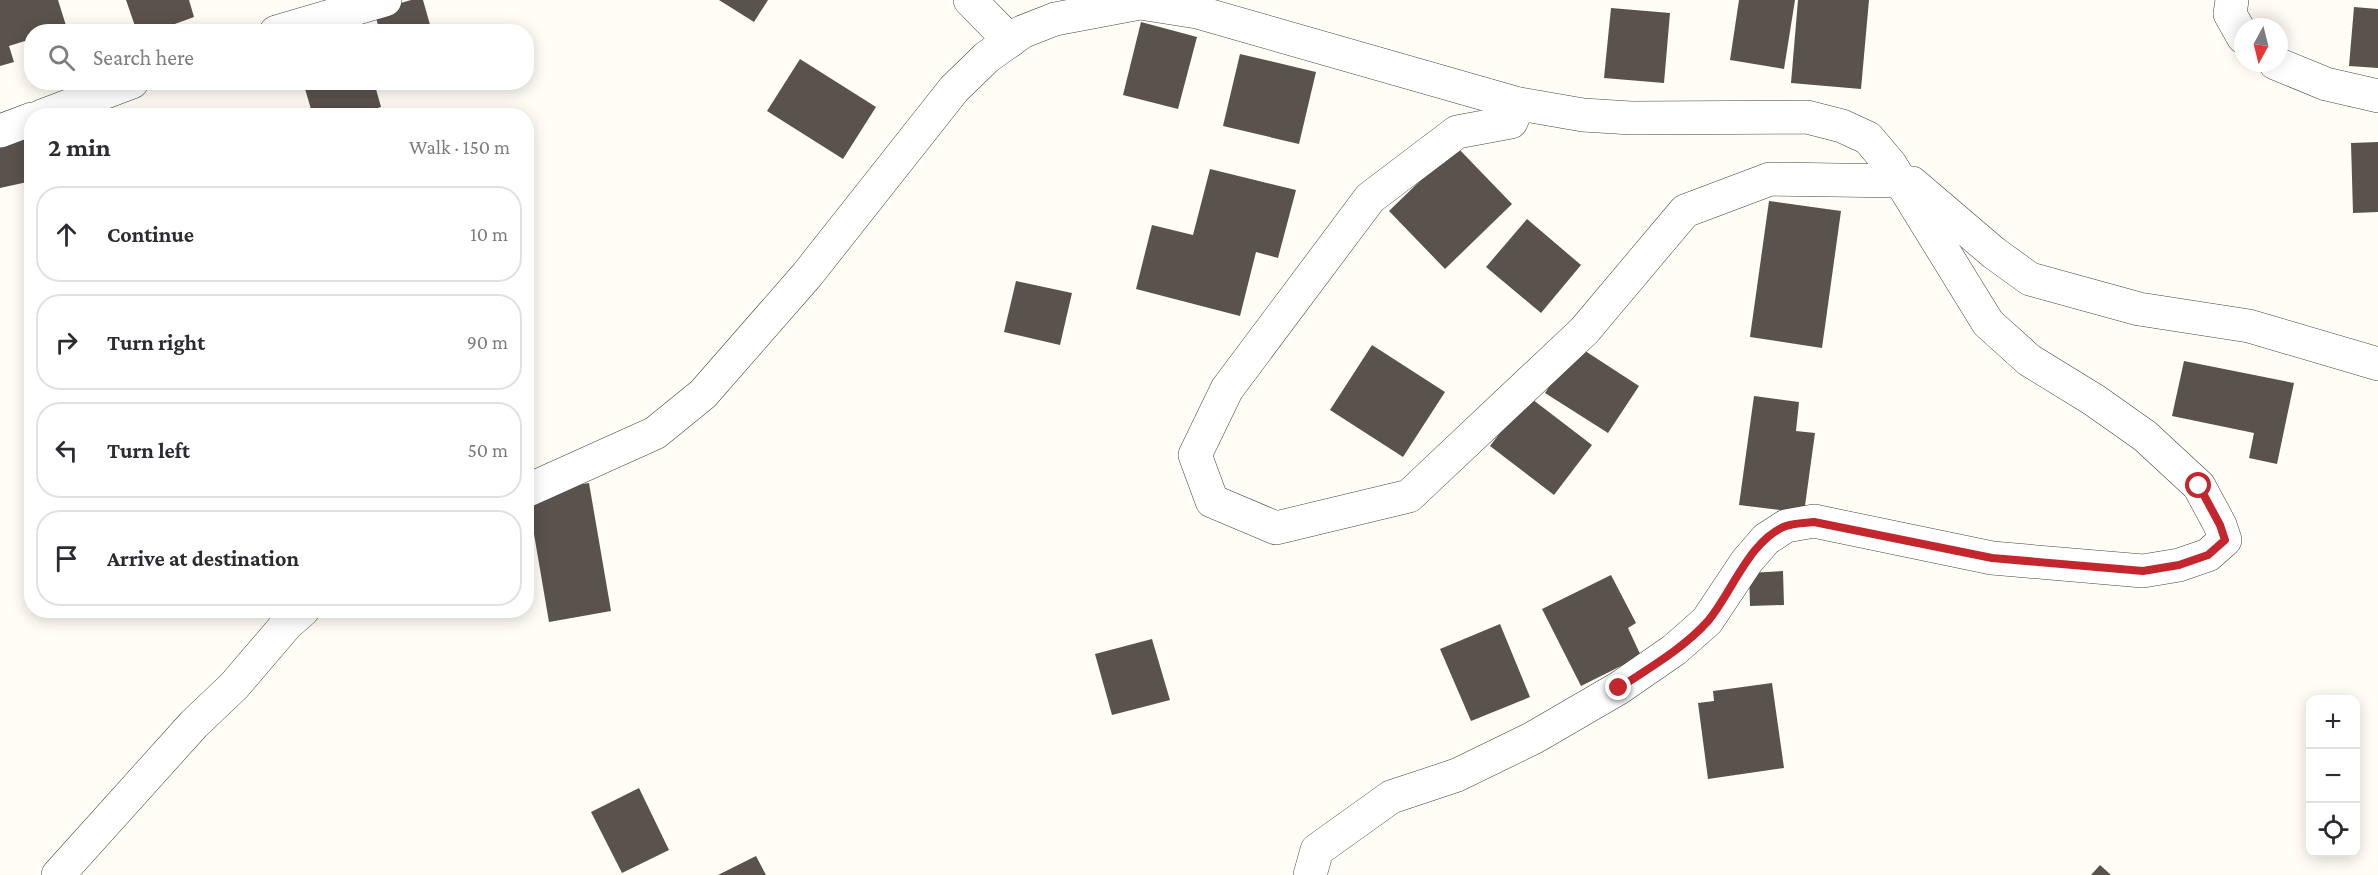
<!DOCTYPE html>
<html lang="en">
<head>
<meta charset="utf-8">
<style>
  :root { --surface:#fff; --page:#f2f2f3; --text:#2b2b33; --muted:#7c7c81; --line:#e1e1e2 }
  body { margin:0; font-family:"Crimson Pro",serif; background:var(--page); color:var(--text) }
  .controls { position:absolute; right:18px; bottom:18px; display:grid; overflow:hidden; border-radius:12px; box-shadow:0 3px 15px #0003 }
  .controls button { width:54px; height:54px; display:grid; place-items:center; padding:0; border:0; border-bottom:2px solid var(--line); background:var(--surface); color:var(--text); font:30px sans-serif }
  .compass { position:absolute; left:2234px; top:18px; width:54px; height:54px; border-radius:50%; background:var(--surface); box-shadow:0 3px 15px #0003; rotate:187deg }
  .stop { position:absolute; width:18px; height:18px; margin:-14px; border:4px solid #c4262e; border-radius:50%; background:#fff }
  .stop.end { background:#c4262e; border-color:#fff; box-shadow:0 2px 6px #0008 }
  .list { margin:0; padding:0; list-style:none }
  h2 { display:flex; justify-content:space-between; align-items:center; height:78px; margin:0; padding:0 24px; font-size:26px }
  h2 small { font-size:20px; font-weight:400; color:var(--muted) }
  .list li { display:grid; grid-template-columns:39px 1fr auto; gap:18px; align-items:center; box-sizing:border-box; height:96px; margin:0 12px 12px; padding:0 12px; border:2px solid var(--line); border-radius:24px }
  .list b { display:block; font-size:22px; white-space:nowrap }
  .list em { font-size:20px; font-style:normal; color:var(--muted) }
  .icon { flex:none; width:33px; height:33px; fill:none; stroke:currentColor; stroke-width:2; stroke-linecap:round; stroke-linejoin:round }
  .map { position:relative; flex:none; width:2378px; height:875px; overflow:hidden }
  .search { position:absolute; background:var(--surface); box-shadow:0 3px 15px #0003; left:24px; top:24px; width:510px; height:66px; display:flex; align-items:center; gap:15px; box-sizing:border-box; padding:0 21px; border-radius:24px; color:var(--muted); font-size:22px }
  .panel { position:absolute; background:var(--surface); box-shadow:0 3px 15px #0003; left:24px; top:108px; width:510px; height:510px; border-radius:24px }
  .map>svg:first-child { display:block }
  .building { fill:#5a524d }
  .lines { fill:none; stroke-linecap:round; stroke-linejoin:round }
  .minor-casing { stroke:#444; stroke-width:34 }
  .minor { stroke:#fff; stroke-width:33 }
  .route { stroke:#c4262e; stroke-width:8 }
</style>
</head>
<body>
<div class="map">
<svg width="2378" height="875" viewBox="0 0 2378 875">
  <rect width="100%" height="100%" fill="#fffdf5"/>
  <g class="building">
    <path d="M 0,0 L 58,0 L 68,32 L 32,32 L 32,58 L 25,41 L 9,46 L 14,62 L 0,66 Z"/>
    <path d="M 126,0 L 189,0 L 194,17 L 153,32 L 137,32 Z"/>
    <path d="M 411,0 L 423,0 L 432,32 L 380,32 L 374,11 Z"/>
    <path d="M 719,0 L 768,0 L 754,22 Z"/>
    <path d="M 1739,0 L 1795,0 L 1784,69 L 1730,60 Z"/>
    <path d="M 1798,0 L 1869,0 L 1861,89 L 1791,83 Z"/>
    <path d="M 2354,7 L 2378,9 L 2378,68 L 2349,66 Z"/>
    <path d="M 1611,8 L 1670,13 L 1664,83 L 1604,78 Z"/>
    <path d="M 356,22 L 359,32 L 325,32 Z"/>
    <path d="M 1141,22 L 1197,37 L 1178,109 L 1123,95 Z"/>
    <path d="M 1240,54 L 1316,72 L 1299,144 L 1223,126 Z"/>
    <path d="M 800,59 L 876,107 L 843,159 L 767,111 Z"/>
    <path d="M 303,82 L 374,82 L 381,107 L 352,116 L 313,116 Z"/>
    <path d="M 32,130 L 32,181 L 0,188 L 0,137 Z"/>
    <path d="M 2378,142 L 2378,212 L 2353,213 L 2351,143 Z"/>
    <path d="M 1456,146 L 1512,204 L 1445,269 L 1389,211 Z"/>
    <path d="M 1210,169 L 1296,190 L 1278,258 L 1256,252 L 1240,316 L 1136,289 L 1152,225 L 1193,235 Z"/>
    <path d="M 1769,201 L 1841,211 L 1822,348 L 1750,337 Z"/>
    <path d="M 1527,219 L 1581,265 L 1541,313 L 1486,267 Z"/>
    <path d="M 1016,281 L 1072,293 L 1060,345 L 1004,332 Z"/>
    <path d="M 1372,345 L 1445,392 L 1403,457 L 1330,410 Z"/>
    <path d="M 1576,345 L 1639,386 L 1608,433 L 1545,393 Z"/>
    <path d="M 2184,361 L 2294,383 L 2277,464 L 2249,458 L 2254,433 L 2172,416 Z"/>
    <path d="M 1528,396 L 1592,445 L 1554,495 L 1490,446 Z"/>
    <path d="M 1754,396 L 1799,402 L 1796,431 L 1815,433 L 1804,513 L 1739,505 Z"/>
    <path d="M 589,483 L 611,611 L 549,622 L 527,493 Z"/>
    <path d="M 1783,571 L 1784,605 L 1750,606 L 1749,573 Z"/>
    <path d="M 1611,575 L 1636,623 L 1628,628 L 1641,656 L 1581,686 L 1542,609 Z"/>
    <path d="M 1500,624 L 1530,697 L 1471,721 L 1440,649 Z"/>
    <path d="M 1152,639 L 1170,700 L 1112,715 L 1095,654 Z"/>
    <path d="M 1772,683 L 1784,768 L 1708,779 L 1698,703 L 1714,701 L 1713,691 Z"/>
    <path d="M 639,788 L 669,850 L 622,873 L 591,812 Z"/>
    <path d="M 756,856 L 766,875 L 718,875 Z"/>
    <path d="M 2100,865 L 2111,875 L 2091,875 Z"/>
  </g>
  <g class="lines">
    <g class="minor-casing">
      <g id="minor">
        <path d="M 970,0 L 1010,41"/>
        <path d="M 2232,0 L 2230,14 L 2243,37"/>
        <path d="M 276,32 L 385,0"/>
        <path d="M 2275,63 L 2326,84 L 2378,96"/>
        <path d="M 1519,104 L 1511,122 L 1457,132 L 1370,198 L 1227,389 L 1195,455 L 1212,501 L 1276,528 L 1409,496 L 1584,331 L 1685,211 L 1770,179 L 1900,181"/>
        <path d="M 42,116 L 132,82"/>
        <path d="M 0,131 L 32,119"/>
        <path d="M 1912,183 L 1994,253 L 2030,279 L 2139,309 L 2249,326 L 2378,364"/>
        <path d="M 526,491 L 655,433 L 703,394 L 807,275 L 954,89 L 987,57 L 1022,32 L 1055,19 L 1140,3 L 1197,12 L 1519,104 L 1583,115 L 1631,118 L 1807,117 L 1842,126 L 1868,138 L 1890,164 L 1988,323 L 2029,360 L 2094,400 L 2145,436 L 2199,486 L 2220,525 L 2225,540 L 2208,555 L 2179,565 L 2143,571 L 1992,558 L 1814,521 L 1786,526 L 1766,539 L 1747,561 L 1707,621 L 1674,650 L 1619,688 L 1533,738 L 1457,775 L 1391,797 L 1317,850 L 1310,875"/>
        <path d="M 58,875 L 194,724 L 234,686 L 287,624 L 303,610"/>
      </g>
    </g>
    <use href="#minor" class="minor"/>
  </g>
  <g class="lines">
    <path class="route" d="M 1619,688 C 1649,668 1684,648 1708,621 C 1731,594 1750,539 1786,526 C 1794,523 1805,523 1814,522 L 1992,558 L 2143,571 L 2179,565 L 2208,555 L 2225,540 L 2220,525 L 2199,486"/>
  </g>
</svg>
<div class="controls">
<button>+</button>
<button>−</button>
<button><svg class="icon" aria-label="locate" viewBox="0 0 24 24"><circle cx="12" cy="12" r="6"/><path d="M12 2v4M12 18v4M2 12h4M18 12h4"/></svg></button>
</div>
<svg class="compass" viewBox="-18 -18 36 36"><path d="M0-13l5 13h-10z" fill="#e53935"/><path d="M0 13l5-13h-10z" fill="#7c7c81"/></svg>
<div class="stop" style="left:2199px;top:486px"></div>
<div class="stop end" style="left:1619px;top:688px"></div>
<div class="search"><svg class="icon" aria-label="search" viewBox="0 0 24 24"><circle cx="10" cy="10" r="6"/><path d="M15 15l6 6"/></svg>Search here</div>
<section class="panel">
<h2>2 min<small>Walk · 150 m</small></h2>
<ul class="list">
<li><svg class="icon" aria-label="ahead" viewBox="0 0 24 24"><path d="M12 20V5M6 11l6-6 6 6"/></svg><div><b>Continue</b></div><em>10 m</em></li>
<li><svg class="icon" aria-label="right" viewBox="0 0 24 24"><path d="M7 20v-9h11M14 6l5 5-5 5"/></svg><div><b>Turn right</b></div><em>90 m</em></li>
<li><svg class="icon" aria-label="left" viewBox="0 0 24 24"><path d="M17 20v-9H6M10 6l-5 5 5 5"/></svg><div><b>Turn left</b></div><em>50 m</em></li>
<li><svg class="icon" aria-label="arrive" viewBox="0 0 24 24"><path d="M6 21V4h12l-3 4 3 4H6"/></svg><div><b>Arrive at destination</b></div></li>
</ul>
</section>
</div>
</body>
</html>
